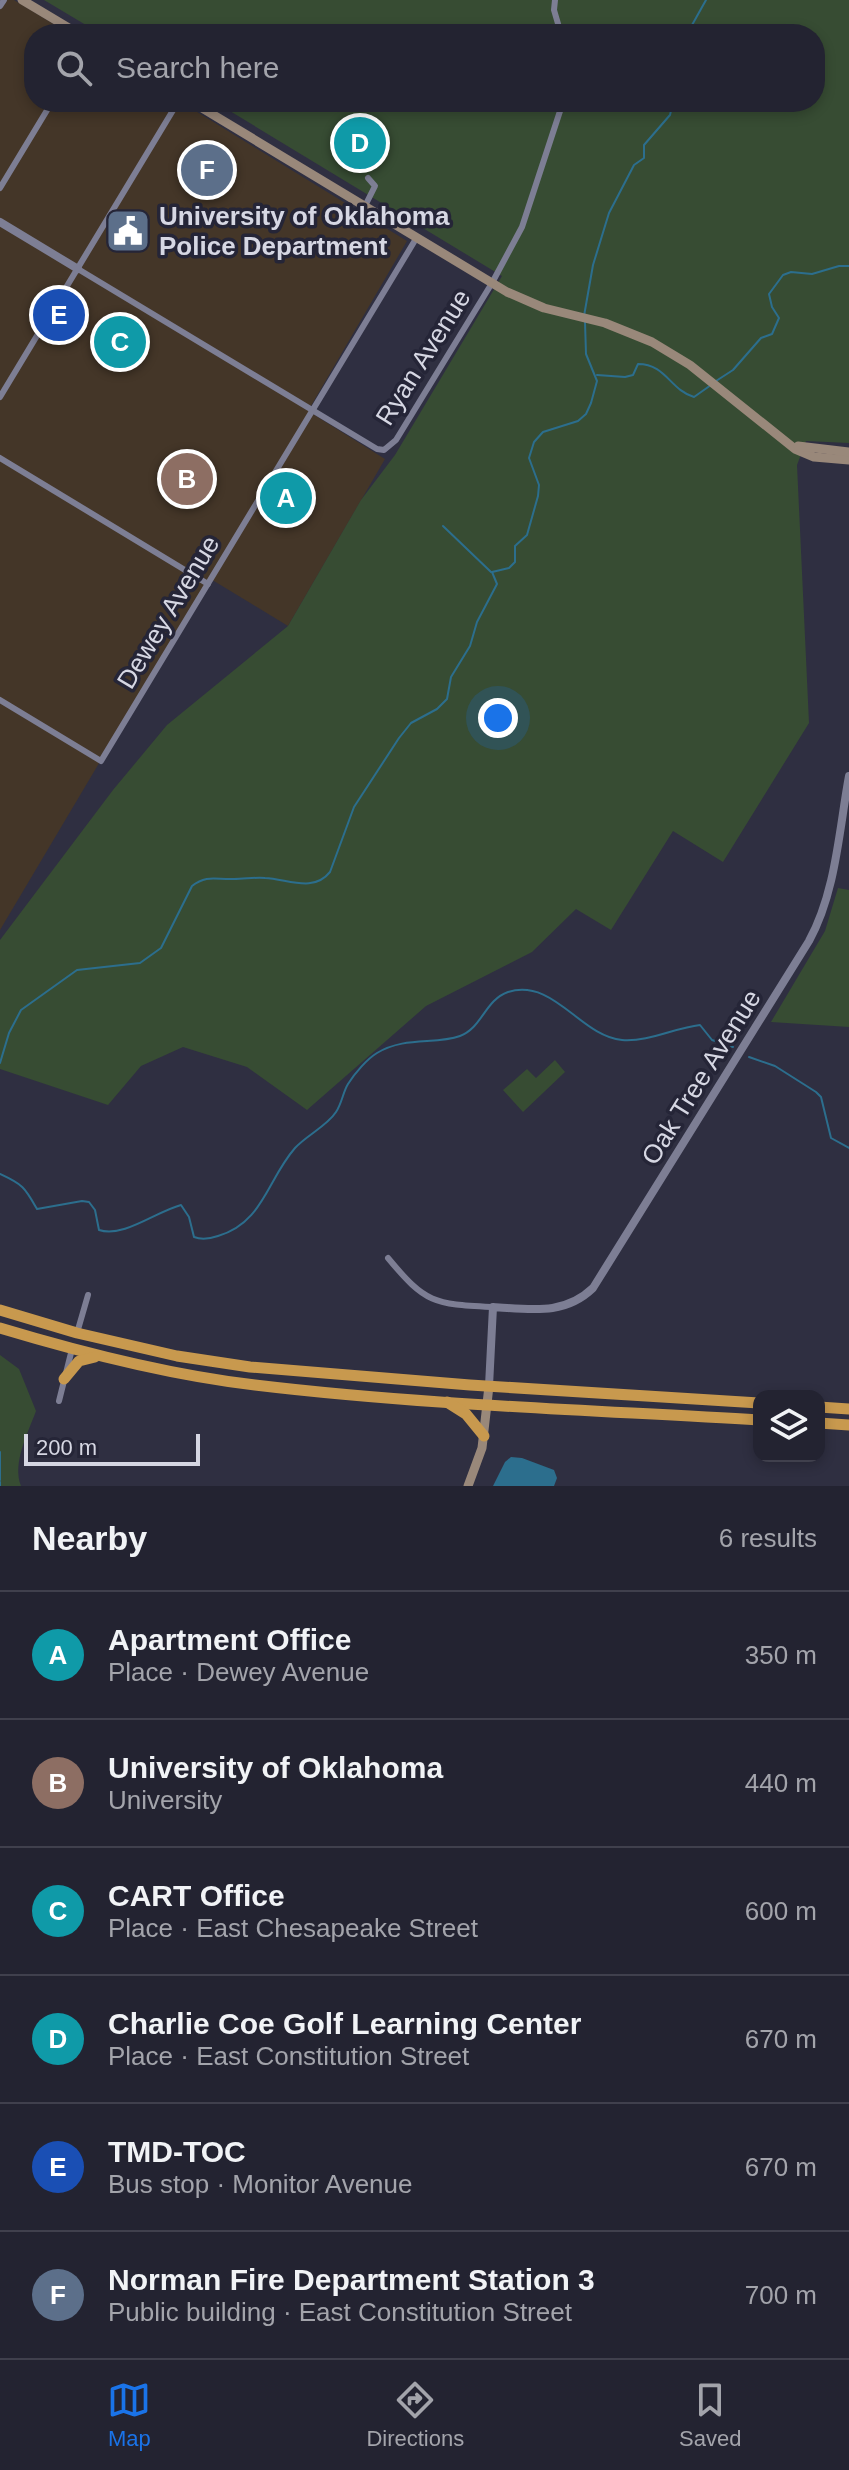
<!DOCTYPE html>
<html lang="en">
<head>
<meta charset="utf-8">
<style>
  :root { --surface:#232331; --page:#2f2f3d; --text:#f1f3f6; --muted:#a3a4ab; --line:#40404d; --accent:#1a73e8 }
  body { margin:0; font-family:Helvetica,sans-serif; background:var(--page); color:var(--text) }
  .controls { position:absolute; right:24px; bottom:24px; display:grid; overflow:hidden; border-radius:16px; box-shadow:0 4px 12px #0003 }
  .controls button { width:72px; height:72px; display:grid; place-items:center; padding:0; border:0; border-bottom:2px solid var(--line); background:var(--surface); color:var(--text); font:40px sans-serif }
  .scale { position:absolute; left:24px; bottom:20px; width:176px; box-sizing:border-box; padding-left:8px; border:4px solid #d6d7e3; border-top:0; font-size:22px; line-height:28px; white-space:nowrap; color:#d6d7e3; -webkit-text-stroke:6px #252537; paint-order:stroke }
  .you { position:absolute; left:498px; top:718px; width:28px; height:28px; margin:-20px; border:6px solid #fff; border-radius:50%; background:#1a73e8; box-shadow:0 0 0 12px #1a73e833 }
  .badge { display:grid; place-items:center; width:52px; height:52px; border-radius:50%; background:var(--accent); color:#fff; font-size:26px; font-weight:700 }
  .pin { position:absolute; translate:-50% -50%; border:4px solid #fff; box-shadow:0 2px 8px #0006 }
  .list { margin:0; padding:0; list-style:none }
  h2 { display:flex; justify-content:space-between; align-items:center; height:104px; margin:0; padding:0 32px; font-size:34px }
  h2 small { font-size:26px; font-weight:400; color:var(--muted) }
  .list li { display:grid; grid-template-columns:52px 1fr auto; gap:24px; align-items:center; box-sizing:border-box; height:128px; padding:0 32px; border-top:2px solid var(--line) }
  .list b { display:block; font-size:30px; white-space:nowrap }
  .list p { margin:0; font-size:26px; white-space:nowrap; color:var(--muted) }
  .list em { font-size:26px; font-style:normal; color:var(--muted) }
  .icon { flex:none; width:44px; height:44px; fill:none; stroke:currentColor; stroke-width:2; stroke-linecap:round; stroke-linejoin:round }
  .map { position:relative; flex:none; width:849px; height:1486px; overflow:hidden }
  .search { position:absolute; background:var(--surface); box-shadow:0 4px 12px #0003; left:24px; right:24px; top:24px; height:88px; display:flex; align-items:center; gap:20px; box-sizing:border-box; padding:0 28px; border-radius:32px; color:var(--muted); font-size:30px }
  .sheet { height:872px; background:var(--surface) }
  nav { display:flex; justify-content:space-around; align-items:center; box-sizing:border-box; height:112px; border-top:2px solid var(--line); background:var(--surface); font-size:22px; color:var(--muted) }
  nav a { display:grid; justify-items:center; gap:4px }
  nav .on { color:var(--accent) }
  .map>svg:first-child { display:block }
  .education { fill:#443628 }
  .green { fill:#374c33 }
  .water { fill:#2c6e8d }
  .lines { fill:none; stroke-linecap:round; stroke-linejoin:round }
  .stream { stroke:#2c6e8d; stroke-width:2 }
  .minor { stroke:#7d7e94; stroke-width:6 }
  .tertiary { stroke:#7d7e94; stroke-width:8 }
  .secondary { stroke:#99887a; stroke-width:9 }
  .trunk { stroke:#c8994e; stroke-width:11 }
  .labels { text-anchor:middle; stroke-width:7; stroke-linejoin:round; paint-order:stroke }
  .poi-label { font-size:26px; font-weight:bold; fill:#d6d7e3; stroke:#252537; text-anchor:start }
  .street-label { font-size:26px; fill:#d6d7e3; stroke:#252537 }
</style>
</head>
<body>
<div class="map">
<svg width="849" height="1486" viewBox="0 0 849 1486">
  <rect width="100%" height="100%" fill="#2f2f41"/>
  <path class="education" d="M 0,0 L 14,0 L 70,34 L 34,34 L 34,102 L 181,102 L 407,241 L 308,411 L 385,459 L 288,626 L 209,578 L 0,930 Z"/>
  <g class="green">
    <path d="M 44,0 L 849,0 L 849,443 L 806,441 L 797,465 L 809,723 L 723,862 L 673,831 L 611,930 L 576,909 L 532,952 L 426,1006 L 307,1110 L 247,1067 L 183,1047 L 141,1066 L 108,1105 L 0,1069 L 0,940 L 113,790 L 167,725 L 288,626 L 361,500 L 395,455 L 502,276 L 215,102 L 815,102 L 815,34 L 101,34 Z"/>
    <path d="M 838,888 L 849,890 L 849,1027 L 771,1022 L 825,931 Z"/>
    <path d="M 555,1060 L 565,1072 L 523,1112 L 503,1090 L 527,1069 L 536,1078 Z"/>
    <path d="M 0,1355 L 19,1369 L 36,1411 C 28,1433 12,1463 21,1486 L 0,1486 Z"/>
  </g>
  <path class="water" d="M 511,1457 L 522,1458 L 554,1470 L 557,1478 L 554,1486 L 493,1486 L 505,1462 Z"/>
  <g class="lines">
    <g class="stream">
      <path d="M 687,34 L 706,0"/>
      <path d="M 584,316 L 593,265 L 609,213 L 634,165 L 644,158 L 644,145 L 670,115 L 673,102"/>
      <path d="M 597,375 L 625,377 L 633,375 L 638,364 C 666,364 670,390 694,397 L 711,385"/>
      <path d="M 716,381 L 733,370 L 761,338 L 772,334 L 779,318 L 772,307 L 769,294 L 783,275 L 791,272 L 812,274 L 839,266 L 849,266"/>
      <path d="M 443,526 L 491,572"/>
      <path d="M 749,1057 L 775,1066 L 816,1092 L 821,1097 L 831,1138 L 849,1148"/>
      <path d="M 0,1063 L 9,1033 L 21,1010 L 77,970 L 140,963 L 161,948 L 192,886 C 207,874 217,880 234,879 C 245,879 255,877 265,878 C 288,879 313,893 330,872 L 354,807 L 399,738 L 411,723 L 437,709 L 447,699 L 451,677 L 470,646 L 477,622 L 497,584 L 492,572 L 509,568 L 515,562 L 515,546 L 527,535 L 538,496 L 539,485 L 529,458 L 534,442 L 543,432 L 578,421 L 586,414 L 591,403 L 597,381 L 586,354 L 585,322"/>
      <path d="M 0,1174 C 24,1185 25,1188 37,1209 L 82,1201 L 89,1202 L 95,1210 L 99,1230 C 124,1238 155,1212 181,1205 L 189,1217 L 194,1237 C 202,1240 209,1239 218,1236 C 263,1223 267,1180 295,1148 C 307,1135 327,1126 336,1112 C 342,1103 343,1092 348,1084 C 355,1073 367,1059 377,1053 C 405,1036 435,1045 460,1036 C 482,1028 485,1000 508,992 C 554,978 580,1036 622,1040 C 649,1042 674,1028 700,1025 L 712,1040 L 733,1047"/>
      <path d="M 0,1452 L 0,1480"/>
      <path d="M 0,1482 L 0,1486"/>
    </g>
    <g class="minor">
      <path d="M 555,0 L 554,10 L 561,34"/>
      <path d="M 0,6 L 4,0"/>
      <path d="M 0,188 L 52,102"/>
      <path d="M 365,206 L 375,186 L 368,178"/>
      <path d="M 78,269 L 377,449 L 384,450 L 396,440 L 492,283 L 522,227 L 563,102"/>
      <path d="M 0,397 L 178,102"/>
      <path d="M 0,458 L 208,584"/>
      <path d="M 0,700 L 101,761 L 417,237"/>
      <path d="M 388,1258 C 426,1304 434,1304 493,1307"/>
      <path d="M 77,1333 L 88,1295"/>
      <path d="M 59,1401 L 72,1349"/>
    </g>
    <g class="tertiary">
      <path d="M 0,222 L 78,269"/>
      <path d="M 489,1386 L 493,1307 C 530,1309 564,1316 593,1288 L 809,941 C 836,892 839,830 849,776"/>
    </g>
    <g class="secondary">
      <path d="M 22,0 L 79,34"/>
      <path d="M 192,102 L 507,292 L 544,308 L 605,323 L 652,342 L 690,365 L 795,449 L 814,457 L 849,460"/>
      <path d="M 798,446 L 849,452"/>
      <path d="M 468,1486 L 482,1448 L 489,1386"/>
    </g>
    <g class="trunk">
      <path d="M 0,1310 L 77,1333 L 177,1356 L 250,1367 L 470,1385 L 759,1403"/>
      <path d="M 0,1328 C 83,1353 169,1375 255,1385 C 422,1405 591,1410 759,1420"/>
      <path d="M 64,1379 L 79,1361 L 95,1357"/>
      <path d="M 447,1402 L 466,1414 L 484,1436"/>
      <path d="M 819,1407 L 849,1409"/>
      <path d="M 819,1423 L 849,1425"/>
    </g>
  </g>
  <defs>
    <g id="civic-square" transform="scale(2.3)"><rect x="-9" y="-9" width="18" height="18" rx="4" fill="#5c6f8a" stroke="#252537"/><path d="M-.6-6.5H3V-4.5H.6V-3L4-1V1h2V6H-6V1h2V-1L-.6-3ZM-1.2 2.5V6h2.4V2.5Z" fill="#fff"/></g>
  </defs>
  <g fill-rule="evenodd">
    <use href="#civic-square" x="128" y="231"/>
  </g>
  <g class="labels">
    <g class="poi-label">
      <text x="159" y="225">University of Oklahoma<tspan x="159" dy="30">Police Department</tspan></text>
    </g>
    <g class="street-label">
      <text transform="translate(423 357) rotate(-58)" y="9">Ryan Avenue</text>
      <text transform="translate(168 612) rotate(-59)" y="9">Dewey Avenue</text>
      <text transform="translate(701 1077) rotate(-58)" y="9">Oak Tree Avenue</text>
    </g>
  </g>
</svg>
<div class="controls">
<button><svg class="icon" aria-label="layers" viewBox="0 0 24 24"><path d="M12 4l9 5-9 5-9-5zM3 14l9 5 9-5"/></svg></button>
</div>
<div class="scale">200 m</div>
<div class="you"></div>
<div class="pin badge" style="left:286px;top:498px;background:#0f9aa8">A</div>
<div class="pin badge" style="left:187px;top:479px;background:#8d6e63">B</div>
<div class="pin badge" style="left:120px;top:342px;background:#0f9aa8">C</div>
<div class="pin badge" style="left:360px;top:143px;background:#0f9aa8">D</div>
<div class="pin badge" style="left:59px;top:315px;background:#1a4fb4">E</div>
<div class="pin badge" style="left:207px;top:170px;background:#5c6f8a">F</div>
<div class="search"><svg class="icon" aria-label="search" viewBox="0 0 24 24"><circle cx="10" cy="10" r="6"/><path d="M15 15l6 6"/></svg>Search here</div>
</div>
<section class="sheet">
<h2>Nearby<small>6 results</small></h2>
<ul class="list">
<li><span class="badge" style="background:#0f9aa8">A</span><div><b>Apartment Office</b><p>Place · Dewey Avenue</p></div><em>350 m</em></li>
<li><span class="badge" style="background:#8d6e63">B</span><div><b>University of Oklahoma</b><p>University</p></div><em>440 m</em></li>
<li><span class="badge" style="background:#0f9aa8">C</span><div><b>CART Office</b><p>Place · East Chesapeake Street</p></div><em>600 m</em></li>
<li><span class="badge" style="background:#0f9aa8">D</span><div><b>Charlie Coe Golf Learning Center</b><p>Place · East Constitution Street</p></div><em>670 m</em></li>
<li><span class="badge" style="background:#1a4fb4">E</span><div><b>TMD-TOC</b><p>Bus stop · Monitor Avenue</p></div><em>670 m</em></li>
<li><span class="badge" style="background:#5c6f8a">F</span><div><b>Norman Fire Department Station 3</b><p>Public building · East Constitution Street</p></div><em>700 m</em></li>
</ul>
</section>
<nav>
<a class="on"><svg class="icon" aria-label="map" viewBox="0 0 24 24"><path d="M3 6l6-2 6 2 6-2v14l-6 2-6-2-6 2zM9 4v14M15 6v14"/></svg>Map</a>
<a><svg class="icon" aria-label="directions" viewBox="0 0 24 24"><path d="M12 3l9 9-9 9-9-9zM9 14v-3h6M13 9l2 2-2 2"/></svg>Directions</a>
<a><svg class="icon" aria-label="saved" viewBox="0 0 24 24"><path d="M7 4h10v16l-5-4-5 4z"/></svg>Saved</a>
</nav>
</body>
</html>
